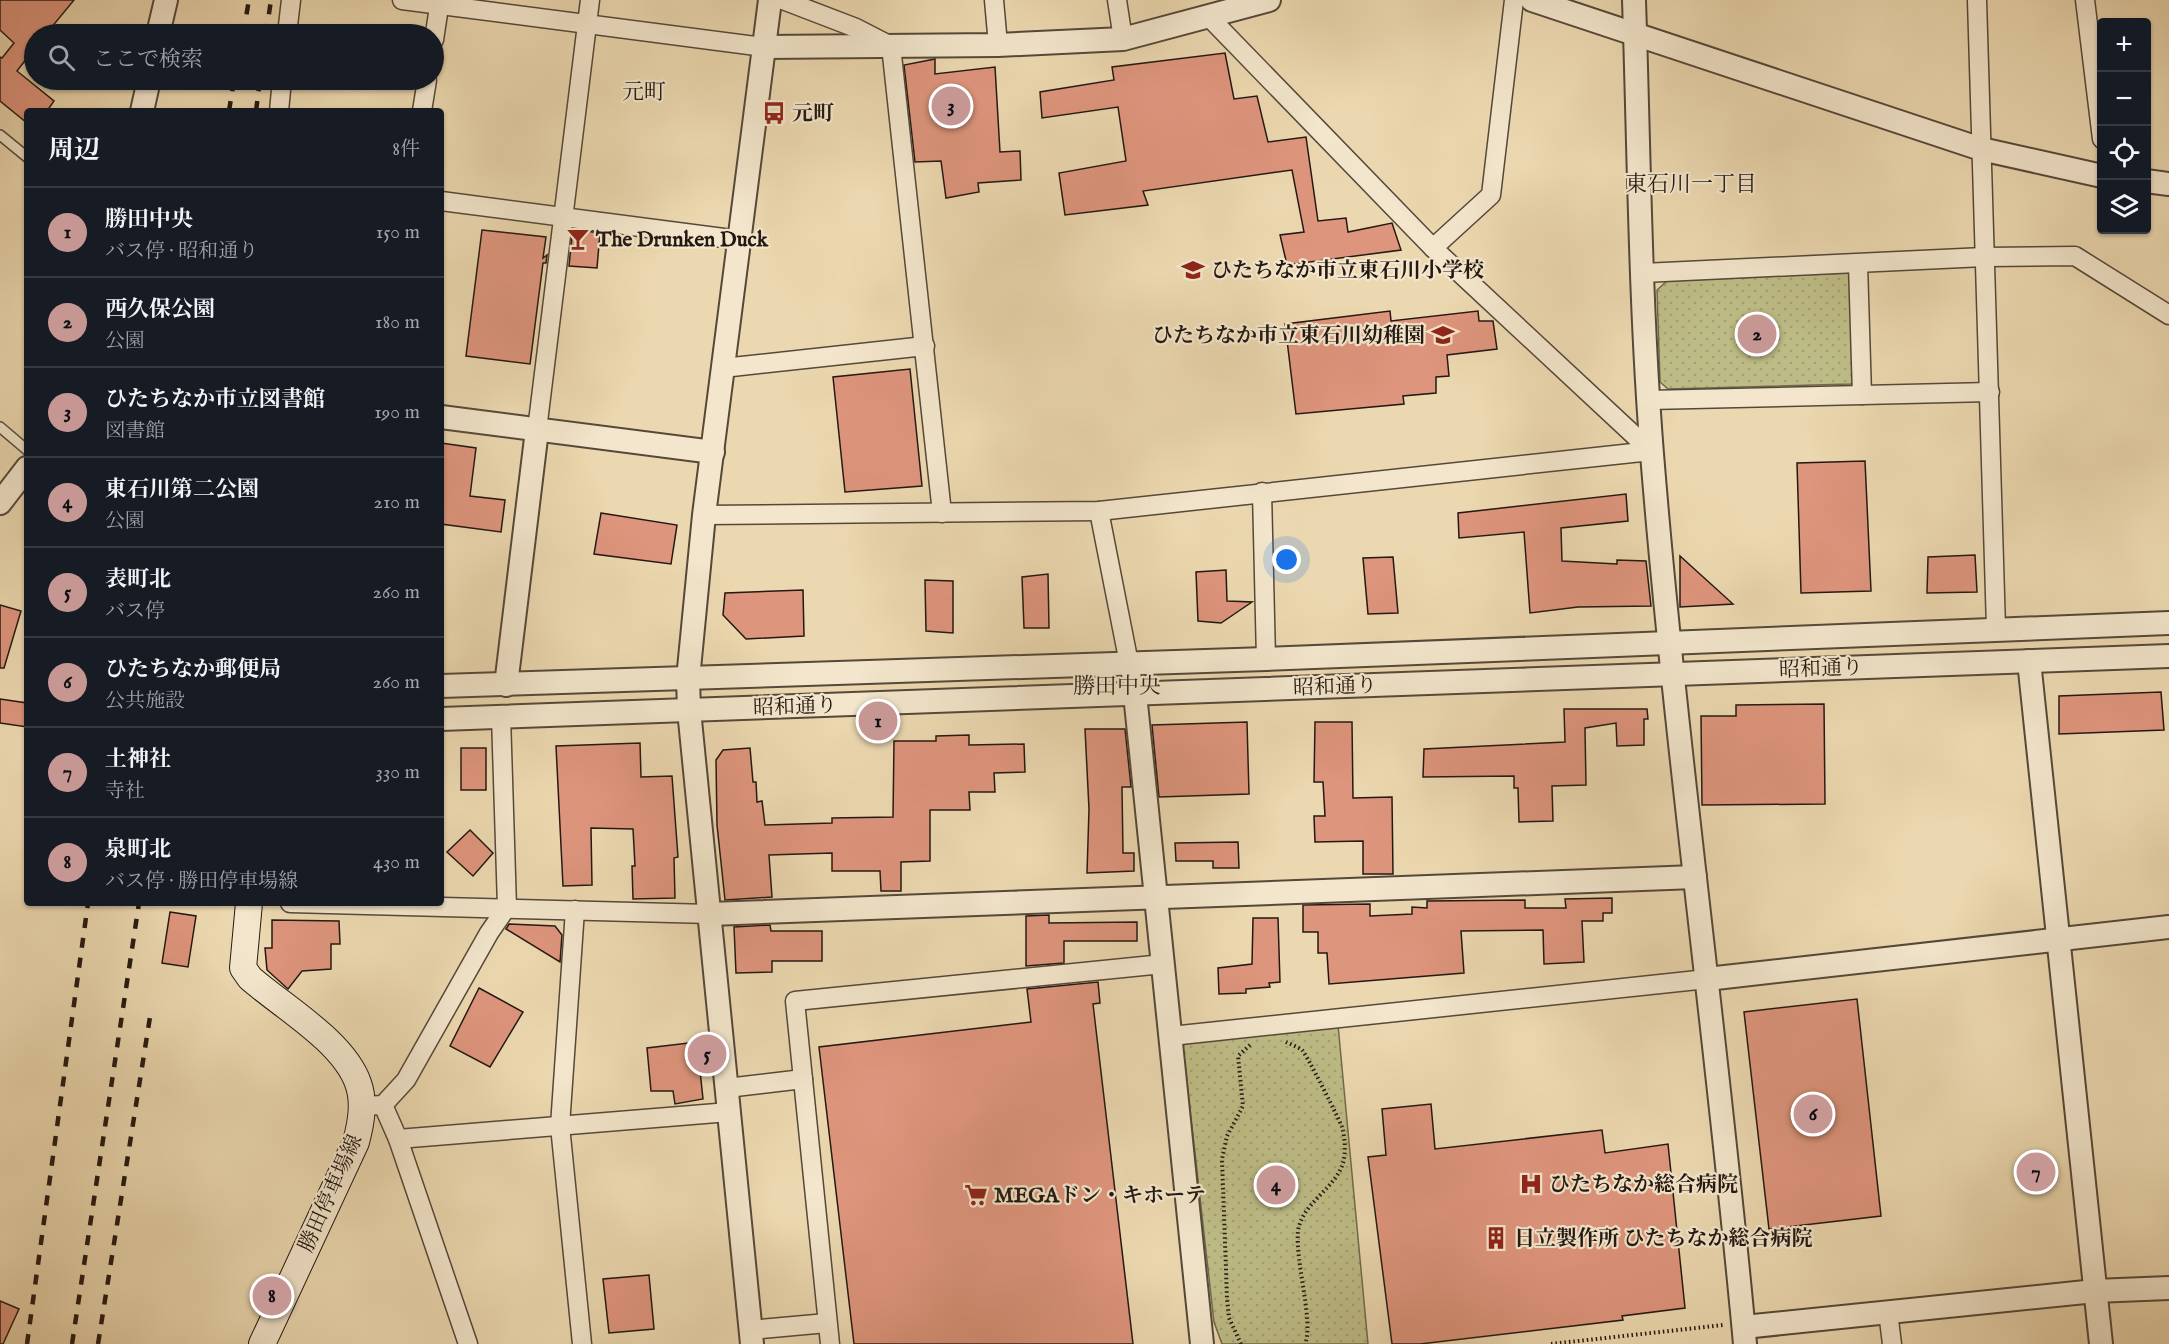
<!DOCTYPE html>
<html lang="ja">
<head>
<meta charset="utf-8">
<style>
  :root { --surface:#171b24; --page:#242831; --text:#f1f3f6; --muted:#9ea1a6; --line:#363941; --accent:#c59692 }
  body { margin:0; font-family:"IM FELL English","Noto Serif JP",serif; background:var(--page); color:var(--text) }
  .controls { position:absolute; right:18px; top:18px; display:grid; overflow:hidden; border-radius:6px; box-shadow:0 2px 4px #0004 }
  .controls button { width:54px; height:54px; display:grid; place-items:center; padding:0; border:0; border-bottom:2px solid var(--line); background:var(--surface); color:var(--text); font:30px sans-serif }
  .you { position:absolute; left:1287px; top:560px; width:21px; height:21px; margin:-15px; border:4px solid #fff; border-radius:50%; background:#1a73e8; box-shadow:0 0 0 9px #1a73e833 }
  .badge { display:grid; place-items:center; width:39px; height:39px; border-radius:50%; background:var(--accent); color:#111; font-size:20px; font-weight:700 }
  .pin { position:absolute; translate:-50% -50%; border:3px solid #fff; box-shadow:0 2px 6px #0006 }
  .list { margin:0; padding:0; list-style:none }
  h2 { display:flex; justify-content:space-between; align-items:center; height:78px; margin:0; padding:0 24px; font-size:26px }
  h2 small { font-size:20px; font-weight:400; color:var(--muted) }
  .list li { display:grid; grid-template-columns:39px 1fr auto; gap:18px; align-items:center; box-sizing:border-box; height:90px; padding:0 24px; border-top:2px solid var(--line) }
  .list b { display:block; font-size:22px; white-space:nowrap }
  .list p { margin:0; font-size:20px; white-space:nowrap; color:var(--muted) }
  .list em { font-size:20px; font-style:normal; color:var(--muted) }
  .icon { flex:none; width:33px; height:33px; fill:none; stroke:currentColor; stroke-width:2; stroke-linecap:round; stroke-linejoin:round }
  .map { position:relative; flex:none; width:2169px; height:1344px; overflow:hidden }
  .search { position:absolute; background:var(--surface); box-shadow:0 2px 4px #0004; left:24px; top:24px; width:420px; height:66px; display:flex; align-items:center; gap:15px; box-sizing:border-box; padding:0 21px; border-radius:33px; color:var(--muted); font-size:22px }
  .panel { position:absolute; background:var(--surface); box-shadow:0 2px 4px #0004; left:24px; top:108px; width:420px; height:798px; border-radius:6px }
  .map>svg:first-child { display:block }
  .grass { fill:url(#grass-dots); stroke:#706a4c; stroke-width:1.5 }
  .building { fill:#de957d; stroke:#231812; stroke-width:1.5 }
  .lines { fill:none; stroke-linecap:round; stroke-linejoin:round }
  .service-casing { stroke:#55483a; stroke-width:12 }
  .minor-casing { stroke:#55483a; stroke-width:21 }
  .tertiary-casing { stroke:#55483a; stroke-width:26 }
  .secondary-casing { stroke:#231812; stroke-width:28 }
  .path { stroke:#231812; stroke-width:4; stroke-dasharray:1.5 3; stroke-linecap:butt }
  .service { stroke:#f3e6cc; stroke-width:9 }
  .minor { stroke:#f3e6cc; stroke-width:18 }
  .tertiary { stroke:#f3e6cc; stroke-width:22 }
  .secondary { stroke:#f3e6cc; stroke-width:26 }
  .rail { stroke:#231812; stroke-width:4.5; stroke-dasharray:10 10; stroke-linecap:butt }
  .labels { text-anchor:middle; stroke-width:4.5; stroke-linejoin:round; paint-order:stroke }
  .poi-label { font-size:21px; font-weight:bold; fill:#231812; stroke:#f3e6cc; text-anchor:start }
  .street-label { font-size:21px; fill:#231812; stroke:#f3e6cc }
  .neighbourhood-label { font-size:22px; fill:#231812; stroke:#f3e6cc }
</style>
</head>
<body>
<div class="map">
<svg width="2169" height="1344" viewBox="0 0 2169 1344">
  <defs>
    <pattern id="grass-dots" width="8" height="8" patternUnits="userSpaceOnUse" patternTransform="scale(1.5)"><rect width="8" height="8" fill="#bebc86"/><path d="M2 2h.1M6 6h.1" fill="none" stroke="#a3a173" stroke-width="1.8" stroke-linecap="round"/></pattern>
  </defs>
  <rect width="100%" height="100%" fill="#ecd8b0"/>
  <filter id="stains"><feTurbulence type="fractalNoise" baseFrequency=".00333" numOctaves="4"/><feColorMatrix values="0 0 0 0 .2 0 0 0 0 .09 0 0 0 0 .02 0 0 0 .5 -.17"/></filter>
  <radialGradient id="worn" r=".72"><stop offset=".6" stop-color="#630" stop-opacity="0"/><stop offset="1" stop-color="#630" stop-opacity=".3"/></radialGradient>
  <g class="grass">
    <path d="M 1848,273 L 1854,279 L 1857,377 L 1851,384 L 1668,389 L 1660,382 L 1657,290 L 1667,281 Z"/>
    <path d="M 1338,1025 L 1368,1344 L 1222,1344 L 1214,1322 L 1183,1047 L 1187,1038 Z"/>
  </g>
  <g class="building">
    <path d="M 0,0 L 74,0 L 46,34 L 34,34 L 34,49 L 17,71 L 54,101 L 47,111 L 27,111 L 27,123 L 0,101 L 0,57 L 2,58 L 14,43 L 0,30 Z"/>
    <path d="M 1225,53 L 1234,99 L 1257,96 L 1268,142 L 1306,137 L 1318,221 L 1346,218 L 1348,232 L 1392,223 L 1401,250 L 1287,265 L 1280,235 L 1304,232 L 1292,170 L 1143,191 L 1148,205 L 1065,215 L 1059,173 L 1126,161 L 1118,107 L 1042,118 L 1040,92 L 1114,80 L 1112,67 Z"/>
    <path d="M 935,59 L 935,74 L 995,67 L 1000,152 L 1020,151 L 1021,180 L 978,183 L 979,192 L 946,198 L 941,161 L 915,162 L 904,65 Z"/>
    <path d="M 482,230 L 546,237 L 543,258 L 547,255 L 546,263 L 543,263 L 530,364 L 466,356 Z"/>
    <path d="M 579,230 L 600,233 L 597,268 L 569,266 L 572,236 Z"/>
    <path d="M 1390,311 L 1391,321 L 1478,311 L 1479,321 L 1493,321 L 1497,349 L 1447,355 L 1449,376 L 1436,377 L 1436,393 L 1403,396 L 1404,404 L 1296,414 L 1285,324 Z"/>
    <path d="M 910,369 L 922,486 L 845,492 L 833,377 Z"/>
    <path d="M 441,443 L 476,448 L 470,496 L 505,500 L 501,532 L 441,524 Z"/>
    <path d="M 1865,461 L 1871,591 L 1801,593 L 1797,463 Z"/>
    <path d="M 1626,494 L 1628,521 L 1561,528 L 1562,561 L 1617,564 L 1617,560 L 1646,561 L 1651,606 L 1578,607 L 1530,613 L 1524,532 L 1459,538 L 1458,513 Z"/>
    <path d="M 601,513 L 677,525 L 671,564 L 594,554 Z"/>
    <path d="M 1975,555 L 1977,592 L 1927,593 L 1928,557 Z"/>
    <path d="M 1680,556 L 1733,604 L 1680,607 Z"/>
    <path d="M 1393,557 L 1398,613 L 1368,614 L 1363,558 Z"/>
    <path d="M 1226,570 L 1227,601 L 1252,602 L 1221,623 L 1198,621 L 1196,572 Z"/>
    <path d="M 1048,574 L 1049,628 L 1024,628 L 1022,577 Z"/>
    <path d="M 925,580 L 953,581 L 953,633 L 926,631 Z"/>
    <path d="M 803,590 L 804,636 L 746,639 L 723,615 L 725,593 Z"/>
    <path d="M 0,605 L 21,611 L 4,668 L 0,668 Z"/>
    <path d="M 2161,692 L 2164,730 L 2059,734 L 2059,696 Z"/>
    <path d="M 0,699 L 27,703 L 27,727 L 0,723 Z"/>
    <path d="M 1824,704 L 1825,804 L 1702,805 L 1701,716 L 1736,716 L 1736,705 Z"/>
    <path d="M 1564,709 L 1647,709 L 1648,719 L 1644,719 L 1644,745 L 1617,746 L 1616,723 L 1585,728 L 1586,785 L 1552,786 L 1553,821 L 1519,822 L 1518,788 L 1514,788 L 1514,776 L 1423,777 L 1424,749 L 1565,742 Z"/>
    <path d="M 1247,722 L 1249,794 L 1159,797 L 1152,725 Z"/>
    <path d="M 1315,722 L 1352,722 L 1353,798 L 1392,797 L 1393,874 L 1363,874 L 1363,841 L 1315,842 L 1314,816 L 1325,816 L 1323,782 L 1314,782 Z"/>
    <path d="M 1085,729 L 1125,729 L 1131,787 L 1122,787 L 1123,853 L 1134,853 L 1134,871 L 1087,873 L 1089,809 Z"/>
    <path d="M 969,735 L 969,745 L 1024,744 L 1025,772 L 994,773 L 995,792 L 969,792 L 970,810 L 930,810 L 930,861 L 901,862 L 901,891 L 881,891 L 880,871 L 832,871 L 832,853 L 769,855 L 772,897 L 725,900 L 717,825 L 716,760 L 723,750 L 750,748 L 753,782 L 756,782 L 757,802 L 762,801 L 765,825 L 832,823 L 832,818 L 893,817 L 894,741 L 936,741 L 936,736 Z"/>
    <path d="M 640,743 L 641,777 L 672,776 L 678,857 L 674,858 L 675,898 L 633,899 L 632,866 L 635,866 L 633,829 L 591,828 L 592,885 L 563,886 L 556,746 Z"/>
    <rect x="461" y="748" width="25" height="42"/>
    <path d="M 470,830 L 493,853 L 473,876 L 447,852 Z"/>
    <path d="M 1238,842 L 1239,868 L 1213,868 L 1213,861 L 1176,861 L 1175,843 Z"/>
    <path d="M 1612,898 L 1612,913 L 1603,913 L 1603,921 L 1582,921 L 1584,962 L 1544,964 L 1543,930 L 1461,931 L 1464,973 L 1329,984 L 1327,953 L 1318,953 L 1318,932 L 1303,932 L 1303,905 L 1370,904 L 1370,916 L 1412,914 L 1412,907 L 1427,908 L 1427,901 L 1525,900 L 1525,908 L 1566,908 L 1565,899 Z"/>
    <path d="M 170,912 L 196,916 L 188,967 L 162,963 Z"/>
    <path d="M 1049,915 L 1049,923 L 1137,922 L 1137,941 L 1064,941 L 1064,963 L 1026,966 L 1026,916 Z"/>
    <path d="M 1253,918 L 1278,918 L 1280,982 L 1269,983 L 1270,987 L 1246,989 L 1246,993 L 1219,994 L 1218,968 L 1252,964 Z"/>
    <path d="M 272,920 L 339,921 L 340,944 L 331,944 L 331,969 L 302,971 L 288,989 L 267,970 L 265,948 L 272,948 Z"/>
    <path d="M 509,924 L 555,926 L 562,935 L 560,962 L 506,929 Z"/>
    <path d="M 770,925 L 771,931 L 822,931 L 822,961 L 772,961 L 772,972 L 736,973 L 734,927 Z"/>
    <path d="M 1098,982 L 1100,1003 L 1093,1004 L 1133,1344 L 854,1344 L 819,1047 L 1031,1022 L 1027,989 Z"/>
    <path d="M 479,988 L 523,1012 L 490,1067 L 450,1046 Z"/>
    <path d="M 1857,999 L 1881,1216 L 1769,1229 L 1744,1012 Z"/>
    <path d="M 697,1042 L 703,1099 L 675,1104 L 673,1091 L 651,1091 L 647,1048 Z"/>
    <path d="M 1431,1104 L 1435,1149 L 1602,1130 L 1605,1153 L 1668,1144 L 1685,1308 L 1622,1316 L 1623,1320 L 1420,1344 L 1392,1344 L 1368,1157 L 1386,1155 L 1382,1109 Z"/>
    <path d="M 649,1275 L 654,1329 L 609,1333 L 603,1279 Z"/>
    <path d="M 0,1301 L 19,1309 L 3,1344 L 0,1344 Z"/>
  </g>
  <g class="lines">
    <g class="service-casing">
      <g id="service">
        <path d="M 0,135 L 27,157"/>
        <path d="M 0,427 L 27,450"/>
      </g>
    </g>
    <g class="minor-casing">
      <g id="minor">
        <path d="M 402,0 L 764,47"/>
        <path d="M 783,0 L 856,28 L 891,46 L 942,513"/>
        <path d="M 994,0 L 998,45"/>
        <path d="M 1117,0 L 1123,39"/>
        <path d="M 1977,0 L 1996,628"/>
        <path d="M 2085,0 L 2102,139"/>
        <path d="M 1208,16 L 1433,248 L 1651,451"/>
        <path d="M 287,34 L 291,0"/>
        <path d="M 434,40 L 440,0"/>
        <path d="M 279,111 L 282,80"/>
        <path d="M 422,111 L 427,80"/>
        <path d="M 441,201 L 739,240"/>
        <path d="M 1433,248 L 1491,195 L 1514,0"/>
        <path d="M 1858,264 L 1862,395"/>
        <path d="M 1643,273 L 1984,257 L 2075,256 L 2169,315"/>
        <path d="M 723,368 L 925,346"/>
        <path d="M 1649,400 L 1990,392"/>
        <path d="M 537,430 L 590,0"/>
        <path d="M 1262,492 L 1266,659"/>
        <path d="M 1099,511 L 1135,694"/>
        <path d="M 704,515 L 1099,511 L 1651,451"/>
        <path d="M 290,903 L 710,914"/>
        <path d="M 575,910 L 560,1126 L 582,1344"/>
        <path d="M 1171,1036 L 1707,979"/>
        <path d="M 727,1088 L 803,1079"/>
        <path d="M 383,1105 L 398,1139 L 468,1344"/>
        <path d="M 362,1106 L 383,1105 L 406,1080 L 489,933 L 507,907 L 501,716"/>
        <path d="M 398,1139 L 729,1112"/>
        <path d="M 1888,1312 L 1892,1344"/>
        <path d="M 750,1330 L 827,1323"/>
        <path d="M 830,1344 L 795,1001 L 1163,964"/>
      </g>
    </g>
    <g class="tertiary-casing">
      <g id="tertiary">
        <path d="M 1532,0 L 1981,149 L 2102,176"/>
        <path d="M 1634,0 C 1639,151 1640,303 1652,454 C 1676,751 1718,1047 1745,1344"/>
        <path d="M 158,34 L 166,0"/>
        <path d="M 764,47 L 998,45 L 1123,39 L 1269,0"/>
        <path d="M 142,111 L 149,80"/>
        <path d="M 2146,181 L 2169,184"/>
        <path d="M 441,417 L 713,452"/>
        <path d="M 0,503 L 27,468"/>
        <path d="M 2029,661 L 2101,1344"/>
        <path d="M 506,685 L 537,430"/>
        <path d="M 441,686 L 1266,659 L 2169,623"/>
        <path d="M 1135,694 L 1202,1344"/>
        <path d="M 441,719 L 2169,656"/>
        <path d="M 710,914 L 1695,877"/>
        <path d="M 1707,979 L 2169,927"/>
        <path d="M 1744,1327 L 2095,1291 L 2169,1288"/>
        <path d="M 752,1344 L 689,710 L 688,679 L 704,515 L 770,0"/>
      </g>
    </g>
    <g class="secondary-casing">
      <path id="secondary" d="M 249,903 L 243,968 L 250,978 C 283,1007 343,1041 358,1083 C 365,1102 361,1123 356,1142 L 262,1344"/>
    </g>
    <g class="path">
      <path d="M 1286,1042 C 1290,1044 1298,1047 1302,1050 C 1307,1055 1339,1119 1342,1127 C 1345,1137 1346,1153 1343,1163 C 1335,1189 1302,1203 1298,1231 C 1295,1262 1314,1322 1305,1344"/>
      <path d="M 1241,1344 L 1229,1318 L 1227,1298 L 1222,1159 L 1227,1136 L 1243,1106 L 1238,1056 L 1250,1045"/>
      <path d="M 1551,1344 L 1723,1325"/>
    </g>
    <use href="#service" class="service"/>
    <use href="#minor" class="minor"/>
    <use href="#tertiary" class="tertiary"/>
    <use href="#secondary" class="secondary"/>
    <g class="rail">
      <path d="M 243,34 L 249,0"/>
      <path d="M 266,34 L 271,0"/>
      <path d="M 229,111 L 234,80"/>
      <path d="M 256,111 L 260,80"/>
      <path d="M 27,1344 L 88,903"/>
      <path d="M 72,1344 L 139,903"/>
      <path d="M 98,1344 L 150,1017"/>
    </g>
  </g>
  <defs>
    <g id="bus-bare" transform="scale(1.8)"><path d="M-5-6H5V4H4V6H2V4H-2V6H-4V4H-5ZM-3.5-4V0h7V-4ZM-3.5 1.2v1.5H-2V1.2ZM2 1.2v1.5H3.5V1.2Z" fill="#8f2418" stroke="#f3e6cc" stroke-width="2.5" paint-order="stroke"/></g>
    <g id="bar-bare" transform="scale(1.8)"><path d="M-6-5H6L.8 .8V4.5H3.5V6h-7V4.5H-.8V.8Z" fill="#8f2418" stroke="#f3e6cc" stroke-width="2.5" paint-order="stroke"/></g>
    <g id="school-bare" transform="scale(1.8)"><path d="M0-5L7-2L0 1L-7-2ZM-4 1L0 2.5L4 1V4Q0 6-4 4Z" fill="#8f2418" stroke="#f3e6cc" stroke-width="2.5" paint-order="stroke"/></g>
    <g id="hospital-bare" transform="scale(1.8)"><path d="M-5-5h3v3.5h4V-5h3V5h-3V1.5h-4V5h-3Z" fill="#8f2418" stroke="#f3e6cc" stroke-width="2.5" paint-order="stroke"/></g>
    <g id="supermarket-bare" transform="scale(1.8)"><path d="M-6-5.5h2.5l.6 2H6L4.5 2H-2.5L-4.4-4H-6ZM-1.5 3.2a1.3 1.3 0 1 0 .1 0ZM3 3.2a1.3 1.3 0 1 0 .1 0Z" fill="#8f2418" stroke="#f3e6cc" stroke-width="2.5" paint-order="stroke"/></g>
    <g id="building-bare" transform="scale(1.8)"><path d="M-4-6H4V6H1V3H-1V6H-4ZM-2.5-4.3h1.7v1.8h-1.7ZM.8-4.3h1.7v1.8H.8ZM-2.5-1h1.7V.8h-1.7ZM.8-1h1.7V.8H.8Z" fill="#8f2418" stroke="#f3e6cc" stroke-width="2.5" paint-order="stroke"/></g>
  </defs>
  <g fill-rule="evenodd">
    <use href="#bus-bare" x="774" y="113"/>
    <use href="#bar-bare" x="578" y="239"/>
    <use href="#school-bare" x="1193" y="270"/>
    <use href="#school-bare" x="1443" y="335"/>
    <use href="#hospital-bare" x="1531" y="1184"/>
    <use href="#supermarket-bare" x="976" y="1195"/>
    <use href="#building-bare" x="1496" y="1238"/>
  </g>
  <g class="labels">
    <g class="poi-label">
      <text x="792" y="120">元町</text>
      <text x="596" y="246">The Drunken Duck</text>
      <text x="1211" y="277">ひたちなか市立東石川小学校</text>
      <text x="1425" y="342" text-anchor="end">ひたちなか市立東石川幼稚園</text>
      <text x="1549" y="1191">ひたちなか総合病院</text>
      <text x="994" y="1202">MEGAドン・キホーテ</text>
      <text x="1514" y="1245">日立製作所 ひたちなか総合病院</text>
    </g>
    <g class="street-label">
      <text transform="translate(1821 668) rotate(-2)" y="7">昭和通り</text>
      <text transform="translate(1335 686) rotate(-2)" y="7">昭和通り</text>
      <text transform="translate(795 706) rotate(-2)" y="7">昭和通り</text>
      <text transform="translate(330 1193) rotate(-66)" y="7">勝田停車場線</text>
    </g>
    <g class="neighbourhood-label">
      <text x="644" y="99">元町</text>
      <text x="1691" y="191">東石川一丁目</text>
      <text x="1117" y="693">勝田中央</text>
    </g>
  </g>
  <rect width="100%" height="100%" filter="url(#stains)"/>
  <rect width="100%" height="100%" fill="url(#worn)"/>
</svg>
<div class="controls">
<button>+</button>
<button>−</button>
<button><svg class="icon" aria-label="locate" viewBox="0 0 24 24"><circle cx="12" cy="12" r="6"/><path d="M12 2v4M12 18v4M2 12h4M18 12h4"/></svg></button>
<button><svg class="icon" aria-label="layers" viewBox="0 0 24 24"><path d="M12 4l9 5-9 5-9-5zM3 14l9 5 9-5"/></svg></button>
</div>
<div class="you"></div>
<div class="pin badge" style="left:878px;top:721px">1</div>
<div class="pin badge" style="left:1757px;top:334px">2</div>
<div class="pin badge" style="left:951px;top:106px">3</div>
<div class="pin badge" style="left:1276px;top:1185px">4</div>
<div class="pin badge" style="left:707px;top:1054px">5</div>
<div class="pin badge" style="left:1813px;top:1114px">6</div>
<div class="pin badge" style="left:2036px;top:1172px">7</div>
<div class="pin badge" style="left:272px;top:1296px">8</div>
<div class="search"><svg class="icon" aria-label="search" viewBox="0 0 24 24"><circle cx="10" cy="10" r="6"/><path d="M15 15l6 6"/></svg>ここで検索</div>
<section class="panel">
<h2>周辺<small>8件</small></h2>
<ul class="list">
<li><span class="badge">1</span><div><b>勝田中央</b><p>バス停 · 昭和通り</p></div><em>150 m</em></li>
<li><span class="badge">2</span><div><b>西久保公園</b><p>公園</p></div><em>180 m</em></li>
<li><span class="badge">3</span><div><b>ひたちなか市立図書館</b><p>図書館</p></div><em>190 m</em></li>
<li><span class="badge">4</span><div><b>東石川第二公園</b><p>公園</p></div><em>210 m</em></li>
<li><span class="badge">5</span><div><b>表町北</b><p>バス停</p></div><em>260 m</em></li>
<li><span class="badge">6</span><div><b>ひたちなか郵便局</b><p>公共施設</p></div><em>260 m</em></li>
<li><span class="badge">7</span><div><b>土神社</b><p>寺社</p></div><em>330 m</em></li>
<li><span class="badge">8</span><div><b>泉町北</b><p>バス停 · 勝田停車場線</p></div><em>430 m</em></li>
</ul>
</section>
</div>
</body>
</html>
